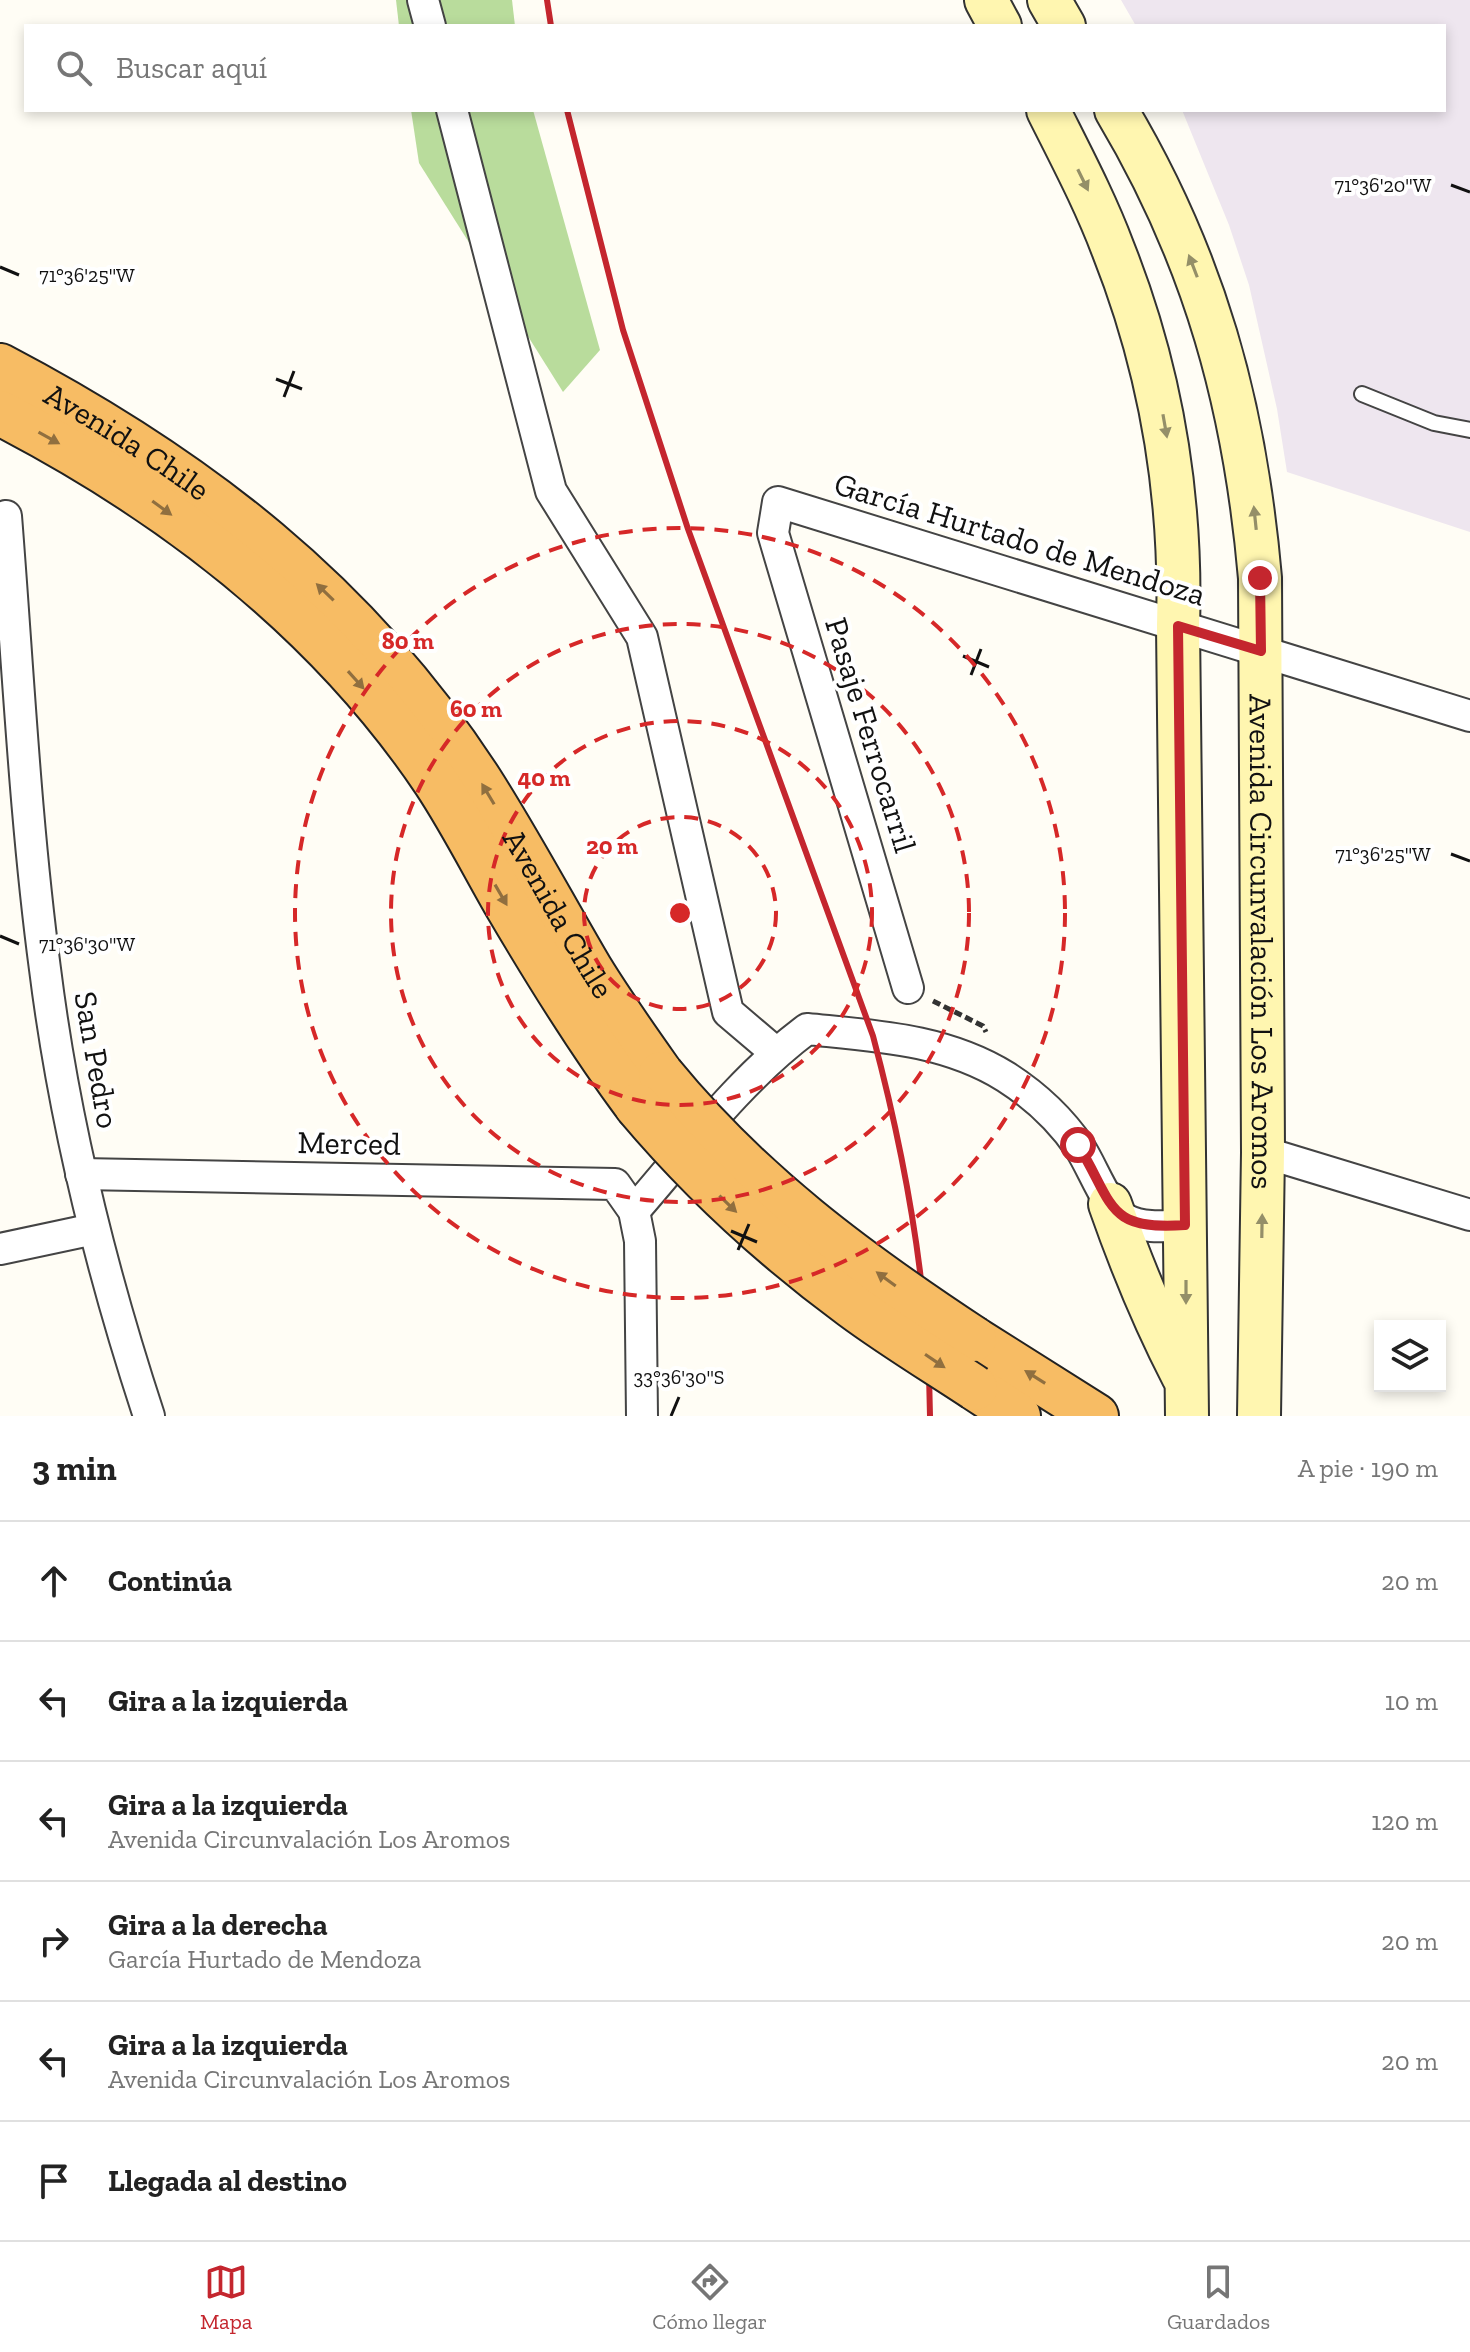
<!DOCTYPE html>
<html lang="es">
<head>
<meta charset="utf-8">
<style>
  :root { --surface:#fff; --page:#f6f6f6; --text:#222; --muted:#767676; --line:#e0e0e0; --accent:#c4262e }
  body { margin:0; font-family:"Zilla Slab",serif; background:var(--page); color:var(--text) }
  .controls { position:absolute; right:24px; bottom:24px; display:grid; overflow:hidden; border-radius:0px; box-shadow:0 4px 12px #0003 }
  .controls button { width:72px; height:72px; display:grid; place-items:center; padding:0; border:0; border-bottom:2px solid var(--line); background:var(--surface); color:var(--text); font:40px sans-serif }
  .stop { position:absolute; width:24px; height:24px; margin:-18px; border:6px solid #c4262e; border-radius:50%; background:#fff }
  .stop.end { background:#c4262e; border-color:#fff; box-shadow:0 2px 8px #0008 }
  .list { margin:0; padding:0; list-style:none }
  h2 { display:flex; justify-content:space-between; align-items:center; height:104px; margin:0; padding:0 32px; font-size:34px }
  h2 small { font-size:26px; font-weight:400; color:var(--muted) }
  .list li { display:grid; grid-template-columns:52px 1fr auto; gap:24px; align-items:center; box-sizing:border-box; height:120px; padding:0 32px; border-top:2px solid var(--line) }
  .list b { display:block; font-size:30px; white-space:nowrap }
  .list p { margin:0; font-size:26px; white-space:nowrap; color:var(--muted) }
  .list em { font-size:26px; font-style:normal; color:var(--muted) }
  .icon { flex:none; width:44px; height:44px; fill:none; stroke:currentColor; stroke-width:2; stroke-linecap:round; stroke-linejoin:round }
  .map { position:relative; flex:none; width:1470px; height:1416px; overflow:hidden }
  .search { position:absolute; background:var(--surface); box-shadow:0 4px 12px #0003; left:24px; right:24px; top:24px; height:88px; display:flex; align-items:center; gap:20px; box-sizing:border-box; padding:0 28px; border-radius:0px; color:var(--muted); font-size:30px }
  .sheet { height:824px; background:var(--surface) }
  nav { display:flex; justify-content:space-around; align-items:center; box-sizing:border-box; height:112px; border-top:2px solid var(--line); background:var(--surface); font-size:22px; color:var(--muted) }
  nav a { display:grid; justify-items:center; gap:4px }
  nav .on { color:var(--accent) }
  .map>svg:first-child { display:block }
  .industrial { fill:#eee6ef }
  .forest { fill:#b9dc9c }
  .lines { fill:none; stroke-linecap:round; stroke-linejoin:round }
  .service-casing { stroke:#444; stroke-width:18 }
  .minor-casing { stroke:#444; stroke-width:34 }
  .secondary-casing { stroke:#333; stroke-width:46 }
  .trunk-casing { stroke:#222; stroke-width:48 }
  .path { stroke:#333; stroke-width:5; stroke-dasharray:8 4; stroke-linecap:butt }
  .service { stroke:#fff; stroke-width:14 }
  .minor { stroke:#fff; stroke-width:30 }
  .secondary { stroke:#fff6b0; stroke-width:42 }
  .trunk { stroke:#f7bc64; stroke-width:44 }
  .rail { stroke:#c4262e; stroke-width:6 }
  .trunk-bridge-casing { stroke:#222; stroke-width:48; stroke-linecap:butt }
  .trunk-bridge { stroke:#f7bc64; stroke-width:44 }
  .oneway { fill:#948f68 }
  .oneway2 { fill:#906f3f }
  .route { stroke:#c4262e; stroke-width:10 }
  .ticks { fill:none; stroke:#111; stroke-width:3 }
  .ring { fill:none; stroke:#d62828; stroke-width:4; stroke-dasharray:14 10 }
  .labels { text-anchor:middle; stroke-width:8; stroke-linejoin:round; paint-order:stroke }
  .street-label { font-size:32px; fill:#111; stroke:#fff }
  .ticks-label { font-size:20px; text-anchor:middle; fill:#111; stroke:#fff; stroke-width:8; stroke-linejoin:round; paint-order:stroke }
  .centre { fill:#d62828; stroke:#fff; stroke-width:4 }
  .ring-label { font-size:24px; text-anchor:middle; font-weight:bold; fill:#d62828; stroke:#fff; stroke-width:8; stroke-linejoin:round; paint-order:stroke }
</style>
</head>
<body>
<div class="map">
<svg width="1470" height="1416" viewBox="0 0 1470 1416">
  <rect width="100%" height="100%" fill="#fffdf5"/>
  <path class="industrial" d="M 1121,0 L 1470,0 L 1470,532 L 1287,472 L 1277,409 L 1249,285 L 1229,225 L 1182,110 L 1444,110 L 1444,26 L 1136,26 Z"/>
  <g class="forest">
    <path d="M 396,0 L 512,0 L 515,26 L 399,26 Z"/>
    <path d="M 411,110 L 533,110 L 600,350 L 563,392 L 419,163 Z"/>
  </g>
  <g class="lines">
    <g class="service-casing">
      <path id="service" d="M 1362,394 L 1434,423 L 1470,430"/>
    </g>
    <g class="minor-casing">
      <g id="minor">
        <path d="M 423,0 L 430,26"/>
        <path d="M 452,110 L 551,491 L 642,637 L 728,1012 L 775,1052"/>
        <path d="M 6,516 C 18,667 25,819 45,969 C 64,1121 101,1270 149,1416"/>
        <path d="M 908,988 L 773,533 L 778,502 L 1470,716"/>
        <path d="M 1263,1152 L 1470,1215"/>
        <path d="M 81,1174 L 615,1184 L 634,1211 L 640,1241 L 642,1416"/>
        <path d="M 634,1211 C 689,1148 740,1079 807,1029 C 876,1036 945,1039 1006,1077 C 1034,1095 1061,1120 1080,1148 C 1093,1168 1107,1208 1125,1219 C 1143,1229 1166,1226 1185,1225"/>
        <path d="M 0,1249 L 94,1229"/>
      </g>
    </g>
    <g class="secondary-casing">
      <g id="secondary">
        <path d="M 986,0 L 1000,26"/>
        <path d="M 1049,0 L 1064,26"/>
        <path d="M 1048,110 C 1071,156 1095,201 1113,249 C 1161,370 1182,496 1178,626 L 1187,1416"/>
        <path id="s1" d="M 1116,110 C 1205,259 1245,406 1260,578 L 1263,1152 L 1259,1416"/>
        <path d="M 1110,1204 C 1131,1264 1154,1320 1183,1376"/>
      </g>
    </g>
    <g class="trunk-casing">
      <g id="trunk">
        <path id="s2" d="M 0,366 C 196,469 358,593 480,781 C 519,842 553,906 590,969 C 612,1005 637,1040 661,1074"/>
        <path d="M 0,413 C 172,502 326,619 435,781 C 461,820 482,862 505,902 C 546,972 588,1040 637,1106"/>
        <path d="M 974,1339 L 1096,1416"/>
        <path d="M 975,1388 L 1018,1416"/>
      </g>
    </g>
    <path class="path" d="M 933,1001 L 983,1026 L 986,1032"/>
    <use href="#service" class="service"/>
    <use href="#minor" class="minor"/>
    <use href="#secondary" class="secondary"/>
    <use href="#trunk" class="trunk"/>
    <g class="rail">
      <path d="M 547,0 L 551,26"/>
      <path d="M 567,110 L 623,330 L 688,529 L 873,1036 C 906,1160 929,1288 930,1416"/>
    </g>
    <g class="trunk-bridge-casing">
      <g id="trunk-bridge">
        <path d="M 661,1074 C 750,1183 857,1262 974,1339"/>
        <path d="M 637,1106 C 701,1182 772,1247 852,1306 C 891,1335 934,1361 975,1388"/>
      </g>
    </g>
    <use href="#trunk-bridge" class="trunk-bridge"/>
  </g>
  <defs><path id="oneway-solid" d="M-6-.8H1V-3.2L6.5 0L1 3.2V.8H-6Z" transform="scale(2)"/></defs>
  <g class="oneway">
    <use href="#oneway-solid" transform="translate(1083 180) rotate(64)"/>
    <use href="#oneway-solid" transform="translate(1193 266) rotate(-111)"/>
    <use href="#oneway-solid" transform="translate(1165 426) rotate(80)"/>
    <use href="#oneway-solid" transform="translate(1255 518) rotate(-96)"/>
    <use href="#oneway-solid" transform="translate(1262 1226) rotate(-89)"/>
    <use href="#oneway-solid" transform="translate(1186 1292) rotate(90)"/>
  </g>
  <g class="oneway2">
    <use href="#oneway-solid" transform="translate(49 438) rotate(29)"/>
    <use href="#oneway-solid" transform="translate(162 508) rotate(36)"/>
    <use href="#oneway-solid" transform="translate(325 592) rotate(-136)"/>
    <use href="#oneway-solid" transform="translate(356 680) rotate(48)"/>
    <use href="#oneway-solid" transform="translate(488 794) rotate(-121)"/>
    <use href="#oneway-solid" transform="translate(501 895) rotate(60)"/>
    <use href="#oneway-solid" transform="translate(728 1204) rotate(44)"/>
    <use href="#oneway-solid" transform="translate(886 1279) rotate(-144)"/>
    <use href="#oneway-solid" transform="translate(935 1361) rotate(34)"/>
    <use href="#oneway-solid" transform="translate(1035 1377) rotate(-148)"/>
  </g>
  <g class="lines">
    <path class="route" d="M 1078,1145 C 1114,1203 1105,1231 1185,1225 L 1178,626 L 1261,651 L 1260,578"/>
  </g>
  <path class="ticks" d="M 1451,185 L 1470,192M 0,267 L 19,275M 276,379 L 302,389M 284,397 L 294,371M 963,656 L 989,667M 971,675 L 981,649M 1451,854 L 1470,861M 0,936 L 19,944M 731,1231 L 757,1242M 738,1250 L 749,1224M 671,1416 L 679,1397"/>
  <g class="ring">
    <circle cx="680" cy="913" r="96"/>
    <circle cx="680" cy="913" r="192"/>
    <circle cx="680" cy="913" r="289"/>
    <circle cx="680" cy="913" r="385"/>
  </g>
  <g class="labels">
    <g class="street-label">
      <text dy="11" stroke="none"><textPath href="#s2" startOffset="148">Avenida Chile</textPath></text>
      <text transform="translate(1020 539) rotate(17)" y="11">García Hurtado de Mendoza</text>
      <text transform="translate(871 735) rotate(73)" y="11">Pasaje Ferrocarril</text>
      <text dy="11" stroke="none"><textPath href="#s2" startOffset="796">Avenida Chile</textPath></text>
      <text dy="11" stroke="none"><textPath href="#s1" startOffset="858">Avenida Circunvalación Los Aromos</textPath></text>
      <text transform="translate(97 1060) rotate(80)" y="11">San Pedro</text>
      <text transform="translate(349 1143) rotate(1)" y="11">Merced</text>
    </g>
  </g>
  <g class="ticks-label">
    <text x="1383" y="192">71°36'20"W</text>
    <text x="87" y="282">71°36'25"W</text>
    <text x="1383" y="861">71°36'25"W</text>
    <text x="87" y="951">71°36'30"W</text>
    <text x="679" y="1384">33°36'30"S</text>
  </g>
  <circle cx="680" cy="913" r="12" class="centre"/>
  <g class="ring-label">
    <text x="408" y="649">80 m</text>
    <text x="476" y="717">60 m</text>
    <text x="544" y="786">40 m</text>
    <text x="612" y="854">20 m</text>
  </g>
</svg>
<div class="controls">
<button><svg class="icon" aria-label="layers" viewBox="0 0 24 24"><path d="M12 4l9 5-9 5-9-5zM3 14l9 5 9-5"/></svg></button>
</div>
<div class="stop" style="left:1078px;top:1145px"></div>
<div class="stop end" style="left:1260px;top:578px"></div>
<div class="search"><svg class="icon" aria-label="search" viewBox="0 0 24 24"><circle cx="10" cy="10" r="6"/><path d="M15 15l6 6"/></svg>Buscar aquí</div>
</div>
<section class="sheet">
<h2>3 min<small>A pie · 190 m</small></h2>
<ul class="list">
<li><svg class="icon" aria-label="ahead" viewBox="0 0 24 24"><path d="M12 20V5M6 11l6-6 6 6"/></svg><div><b>Continúa</b></div><em>20 m</em></li>
<li><svg class="icon" aria-label="left" viewBox="0 0 24 24"><path d="M17 20v-9H6M10 6l-5 5 5 5"/></svg><div><b>Gira a la izquierda</b></div><em>10 m</em></li>
<li><svg class="icon" aria-label="left" viewBox="0 0 24 24"><path d="M17 20v-9H6M10 6l-5 5 5 5"/></svg><div><b>Gira a la izquierda</b><p>Avenida Circunvalación Los Aromos</p></div><em>120 m</em></li>
<li><svg class="icon" aria-label="right" viewBox="0 0 24 24"><path d="M7 20v-9h11M14 6l5 5-5 5"/></svg><div><b>Gira a la derecha</b><p>García Hurtado de Mendoza</p></div><em>20 m</em></li>
<li><svg class="icon" aria-label="left" viewBox="0 0 24 24"><path d="M17 20v-9H6M10 6l-5 5 5 5"/></svg><div><b>Gira a la izquierda</b><p>Avenida Circunvalación Los Aromos</p></div><em>20 m</em></li>
<li><svg class="icon" aria-label="arrive" viewBox="0 0 24 24"><path d="M6 21V4h12l-3 4 3 4H6"/></svg><div><b>Llegada al destino</b></div></li>
</ul>
</section>
<nav>
<a class="on"><svg class="icon" aria-label="map" viewBox="0 0 24 24"><path d="M3 6l6-2 6 2 6-2v14l-6 2-6-2-6 2zM9 4v14M15 6v14"/></svg>Mapa</a>
<a><svg class="icon" aria-label="directions" viewBox="0 0 24 24"><path d="M12 3l9 9-9 9-9-9zM9 14v-3h6M13 9l2 2-2 2"/></svg>Cómo llegar</a>
<a><svg class="icon" aria-label="saved" viewBox="0 0 24 24"><path d="M7 4h10v16l-5-4-5 4z"/></svg>Guardados</a>
</nav>
</body>
</html>
